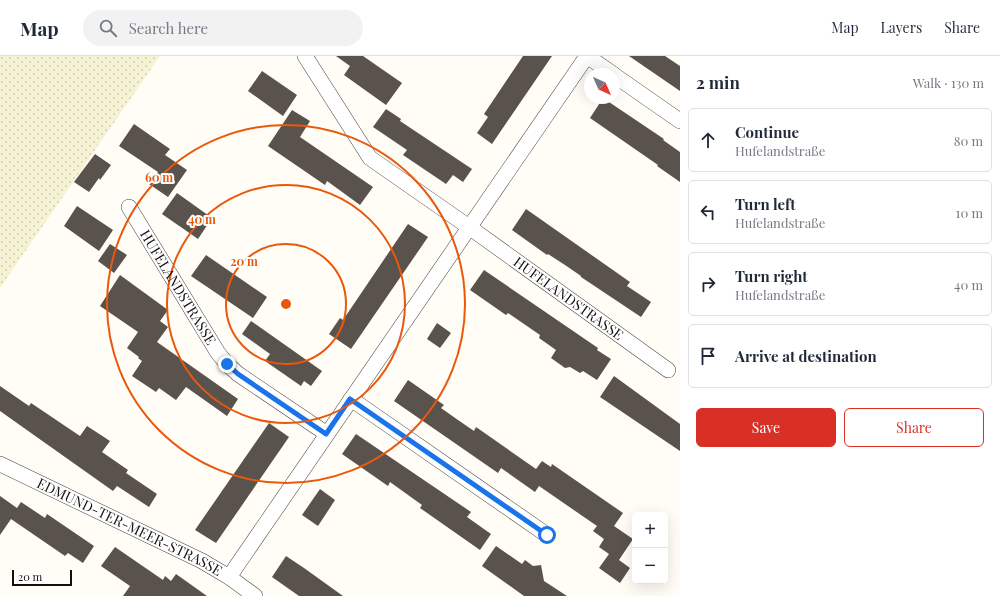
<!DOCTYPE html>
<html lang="en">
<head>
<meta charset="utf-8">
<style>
  :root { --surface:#fff; --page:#f2f2f3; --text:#1f2937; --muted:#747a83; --line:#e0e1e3; --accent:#d93025 }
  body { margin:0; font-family:"Playfair Display",serif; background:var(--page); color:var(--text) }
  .controls { position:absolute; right:12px; bottom:12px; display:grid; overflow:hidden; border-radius:6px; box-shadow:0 4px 16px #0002 }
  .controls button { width:36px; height:36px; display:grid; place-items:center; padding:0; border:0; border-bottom:1px solid var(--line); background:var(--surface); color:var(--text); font:20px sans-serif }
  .compass { position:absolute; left:584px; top:12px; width:36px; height:36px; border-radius:50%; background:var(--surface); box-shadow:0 4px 16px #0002; rotate:135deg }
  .scale { position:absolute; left:12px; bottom:10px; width:60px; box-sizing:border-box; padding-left:4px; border:2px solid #111; border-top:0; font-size:11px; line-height:14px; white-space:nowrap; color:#111; -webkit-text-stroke:3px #fff; paint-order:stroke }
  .stop { position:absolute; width:12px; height:12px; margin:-9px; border:3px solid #1a73e8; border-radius:50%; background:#fff }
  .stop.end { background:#1a73e8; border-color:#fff; box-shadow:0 1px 4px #0008 }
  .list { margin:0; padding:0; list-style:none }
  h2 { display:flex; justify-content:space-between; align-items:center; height:52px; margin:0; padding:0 16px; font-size:17px }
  h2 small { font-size:13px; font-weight:400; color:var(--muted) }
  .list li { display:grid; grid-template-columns:26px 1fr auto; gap:12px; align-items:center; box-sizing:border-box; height:64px; margin:0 8px 8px; padding:0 8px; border:1px solid var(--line); border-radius:6px }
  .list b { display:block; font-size:15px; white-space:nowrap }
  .list p { margin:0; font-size:13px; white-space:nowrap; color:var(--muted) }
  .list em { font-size:13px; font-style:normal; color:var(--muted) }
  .actions { display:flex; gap:8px; padding:12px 16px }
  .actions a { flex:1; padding:9px 0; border:1px solid var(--accent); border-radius:6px; text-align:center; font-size:14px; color:var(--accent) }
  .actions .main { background:var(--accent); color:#fff }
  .icon { flex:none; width:22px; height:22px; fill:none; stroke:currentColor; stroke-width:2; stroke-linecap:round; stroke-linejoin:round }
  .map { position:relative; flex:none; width:680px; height:540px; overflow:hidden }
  header { display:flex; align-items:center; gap:24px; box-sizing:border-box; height:56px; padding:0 20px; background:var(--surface); border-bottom:1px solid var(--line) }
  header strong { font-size:19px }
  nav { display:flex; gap:22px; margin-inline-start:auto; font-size:14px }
  .search { width:280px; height:36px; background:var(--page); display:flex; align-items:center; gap:10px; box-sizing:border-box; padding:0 14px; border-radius:22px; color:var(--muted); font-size:15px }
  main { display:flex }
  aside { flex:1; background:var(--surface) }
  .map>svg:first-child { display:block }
  .farmland { fill:url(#farmland-dots) }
  .building { fill:#5a524d }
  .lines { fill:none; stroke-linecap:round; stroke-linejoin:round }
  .minor-casing { stroke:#444; stroke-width:16 }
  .minor { stroke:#fff; stroke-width:15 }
  .route { stroke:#1a73e8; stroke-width:5 }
  .ring { fill:none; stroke:#e8590c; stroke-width:2 }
  .labels { text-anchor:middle; stroke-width:4; stroke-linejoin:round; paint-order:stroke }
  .street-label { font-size:14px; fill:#111; stroke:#fff }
  .centre { fill:#e8590c; stroke:#fff; stroke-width:2 }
  .ring-label { font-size:12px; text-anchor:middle; font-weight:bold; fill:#e8590c; stroke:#fff; stroke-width:4; stroke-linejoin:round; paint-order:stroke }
</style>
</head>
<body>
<header>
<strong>Map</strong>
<div class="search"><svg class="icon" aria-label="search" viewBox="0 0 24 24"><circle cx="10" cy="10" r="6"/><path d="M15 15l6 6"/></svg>Search here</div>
<nav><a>Map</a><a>Layers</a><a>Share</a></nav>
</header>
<main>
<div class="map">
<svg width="680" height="540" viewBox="0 0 680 540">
  <defs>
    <pattern id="farmland-dots" width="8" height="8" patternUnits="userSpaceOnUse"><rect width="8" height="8" fill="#f6f3d4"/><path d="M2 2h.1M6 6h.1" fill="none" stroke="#d2cfb5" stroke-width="1.8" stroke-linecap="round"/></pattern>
  </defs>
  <rect width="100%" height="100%" fill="#fffdf5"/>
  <path class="farmland" d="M 0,0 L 160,0 L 0,232 Z"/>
  <g class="building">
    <path d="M 336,0 L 363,0 L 402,27 L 386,49 L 344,19 L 350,10 Z"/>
    <path d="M 523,0 L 552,0 L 492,88 L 477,77 L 488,61 L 484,58 Z"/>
    <path d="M 629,0 L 665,0 L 680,10 L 680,35 Z"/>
    <path d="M 262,15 L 297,39 L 283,60 L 248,35 Z"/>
    <path d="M 603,42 L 664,83 L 663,84 L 680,96 L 680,126 L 657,110 L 658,109 L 590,62 Z"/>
    <path d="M 386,53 L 401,63 L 400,65 L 472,113 L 463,126 L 453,119 L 446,128 L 403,99 L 407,94 L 373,71 Z"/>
    <path d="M 292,54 L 310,65 L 300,81 L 373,131 L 360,149 L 327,125 L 325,129 L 268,90 Z"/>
    <path d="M 134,68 L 170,93 L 165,99 L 187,114 L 168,141 L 149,128 L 158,116 L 119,90 Z"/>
    <path d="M 95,98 L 111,109 L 100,124 L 99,122 L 89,136 L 74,126 Z"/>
    <path d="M 177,137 L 212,162 L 198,183 L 162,158 Z"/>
    <path d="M 77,150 L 113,174 L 99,195 L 64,170 Z"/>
    <path d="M 526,153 L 630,226 L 627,230 L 651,246 L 641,261 L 581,221 L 581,220 L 565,209 L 548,198 L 547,199 L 512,174 Z"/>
    <path d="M 408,168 L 428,181 L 351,293 L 329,278 L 340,262 L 343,264 Z"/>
    <path d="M 110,188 L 127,199 L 114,217 L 98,205 Z"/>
    <path d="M 206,199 L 267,241 L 253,262 L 191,220 Z"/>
    <path d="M 484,214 L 598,292 L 597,294 L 611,303 L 597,324 L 583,315 L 580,317 L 570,311 L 565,312 L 551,302 L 556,294 L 539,282 L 540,279 L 508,257 L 506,259 L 470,234 Z"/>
    <path d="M 120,219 L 168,254 L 160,265 L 168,271 L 157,286 L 238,343 L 227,360 L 186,331 L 176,344 L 159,332 L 156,336 L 132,320 L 142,305 L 138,302 L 139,301 L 127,292 L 138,276 L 100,250 Z"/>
    <path d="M 251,265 L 322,315 L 311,330 L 304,325 L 301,330 L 265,305 L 270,298 L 242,278 Z"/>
    <path d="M 437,267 L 451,277 L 440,292 L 427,283 Z"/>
    <path d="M 614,320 L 680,368 L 680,395 L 600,341 Z"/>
    <path d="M 408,324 L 444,349 L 441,352 L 458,364 L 474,375 L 476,371 L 536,413 L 542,405 L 551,411 L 552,408 L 623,457 L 614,470 L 633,483 L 619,504 L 630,512 L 620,527 L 599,512 L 609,498 L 599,491 L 604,483 L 593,475 L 597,470 L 539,430 L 535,436 L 501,412 L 498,417 L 394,345 Z"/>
    <path d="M 0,330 L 29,350 L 31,347 L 80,380 L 87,370 L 110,385 L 102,396 L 128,414 L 126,417 L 157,438 L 149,451 L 117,430 L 113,435 L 0,355 Z"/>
    <path d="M 269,367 L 289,381 L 216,487 L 195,474 Z"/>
    <path d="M 356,378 L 471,456 L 467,461 L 491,478 L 480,494 L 420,452 L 422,449 L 390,426 L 388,430 L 342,398 Z"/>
    <path d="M 320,433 L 335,444 L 318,470 L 302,459 Z"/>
    <path d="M 0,440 L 17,452 L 21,446 L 45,462 L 47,458 L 94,490 L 83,507 L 68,497 L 65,500 L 11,463 L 0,479 Z"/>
    <path d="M 496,490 L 522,508 L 525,504 L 533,510 L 541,509 L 544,525 L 567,540 L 524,540 L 482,510 Z"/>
    <path d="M 115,491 L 163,524 L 165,520 L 171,525 L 176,518 L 207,540 L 123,540 L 130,530 L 101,510 Z"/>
    <path d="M 286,500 L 304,512 L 343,540 L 299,540 L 272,521 Z"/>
  </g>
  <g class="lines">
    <g class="minor-casing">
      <g id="minor">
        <path id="s1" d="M 305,0 L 370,102 L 469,171 L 668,314"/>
        <path d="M 587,0 L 613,18"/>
        <path d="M 614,19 L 680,65"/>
        <path id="s2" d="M 129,151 L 218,297 L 227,308 L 238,318 L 327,378"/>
        <path d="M 351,343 L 547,479"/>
        <path id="s3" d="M 0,408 L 202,505 L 229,521 L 255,540"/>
        <path d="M 229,521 L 587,0"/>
      </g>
    </g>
    <use href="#minor" class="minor"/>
  </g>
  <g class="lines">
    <path class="route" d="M 227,308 L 238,318 L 326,378 L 350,343 L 547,479"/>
  </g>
  <g class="ring">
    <circle cx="286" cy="248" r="60"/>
    <circle cx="286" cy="248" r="119"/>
    <circle cx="286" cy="248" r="179"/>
  </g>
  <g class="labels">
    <g class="street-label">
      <text dy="5" stroke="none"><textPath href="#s2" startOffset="94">HUFELANDSTRASSE</textPath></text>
      <text dy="5" stroke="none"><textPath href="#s1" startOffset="364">HUFELANDSTRASSE</textPath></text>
      <text dy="5" stroke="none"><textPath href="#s3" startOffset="144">EDMUND-TER-MEER-STRASSE</textPath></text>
    </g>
  </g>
  <circle cx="286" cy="248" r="6" class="centre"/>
  <g class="ring-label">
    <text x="159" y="126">60 m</text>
    <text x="202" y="168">40 m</text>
    <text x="244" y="210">20 m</text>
  </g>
</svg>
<div class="controls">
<button>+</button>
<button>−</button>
</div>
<svg class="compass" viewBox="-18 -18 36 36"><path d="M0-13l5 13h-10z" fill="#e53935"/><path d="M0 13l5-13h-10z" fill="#747a83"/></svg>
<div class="scale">20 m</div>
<div class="stop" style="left:547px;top:479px"></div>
<div class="stop end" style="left:227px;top:308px"></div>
</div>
<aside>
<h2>2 min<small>Walk · 130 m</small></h2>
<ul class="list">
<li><svg class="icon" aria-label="ahead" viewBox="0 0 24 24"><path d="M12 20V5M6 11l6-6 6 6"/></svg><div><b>Continue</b><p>Hufelandstraße</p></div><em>80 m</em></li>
<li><svg class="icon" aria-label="left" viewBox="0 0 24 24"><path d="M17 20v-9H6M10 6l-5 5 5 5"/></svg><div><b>Turn left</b><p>Hufelandstraße</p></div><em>10 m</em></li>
<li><svg class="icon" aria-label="right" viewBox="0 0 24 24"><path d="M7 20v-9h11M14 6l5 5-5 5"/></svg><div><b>Turn right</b><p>Hufelandstraße</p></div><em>40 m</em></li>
<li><svg class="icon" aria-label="arrive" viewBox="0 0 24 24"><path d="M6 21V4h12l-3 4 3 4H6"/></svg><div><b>Arrive at destination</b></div></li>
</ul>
<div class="actions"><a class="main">Save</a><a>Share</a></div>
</aside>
</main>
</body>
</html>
